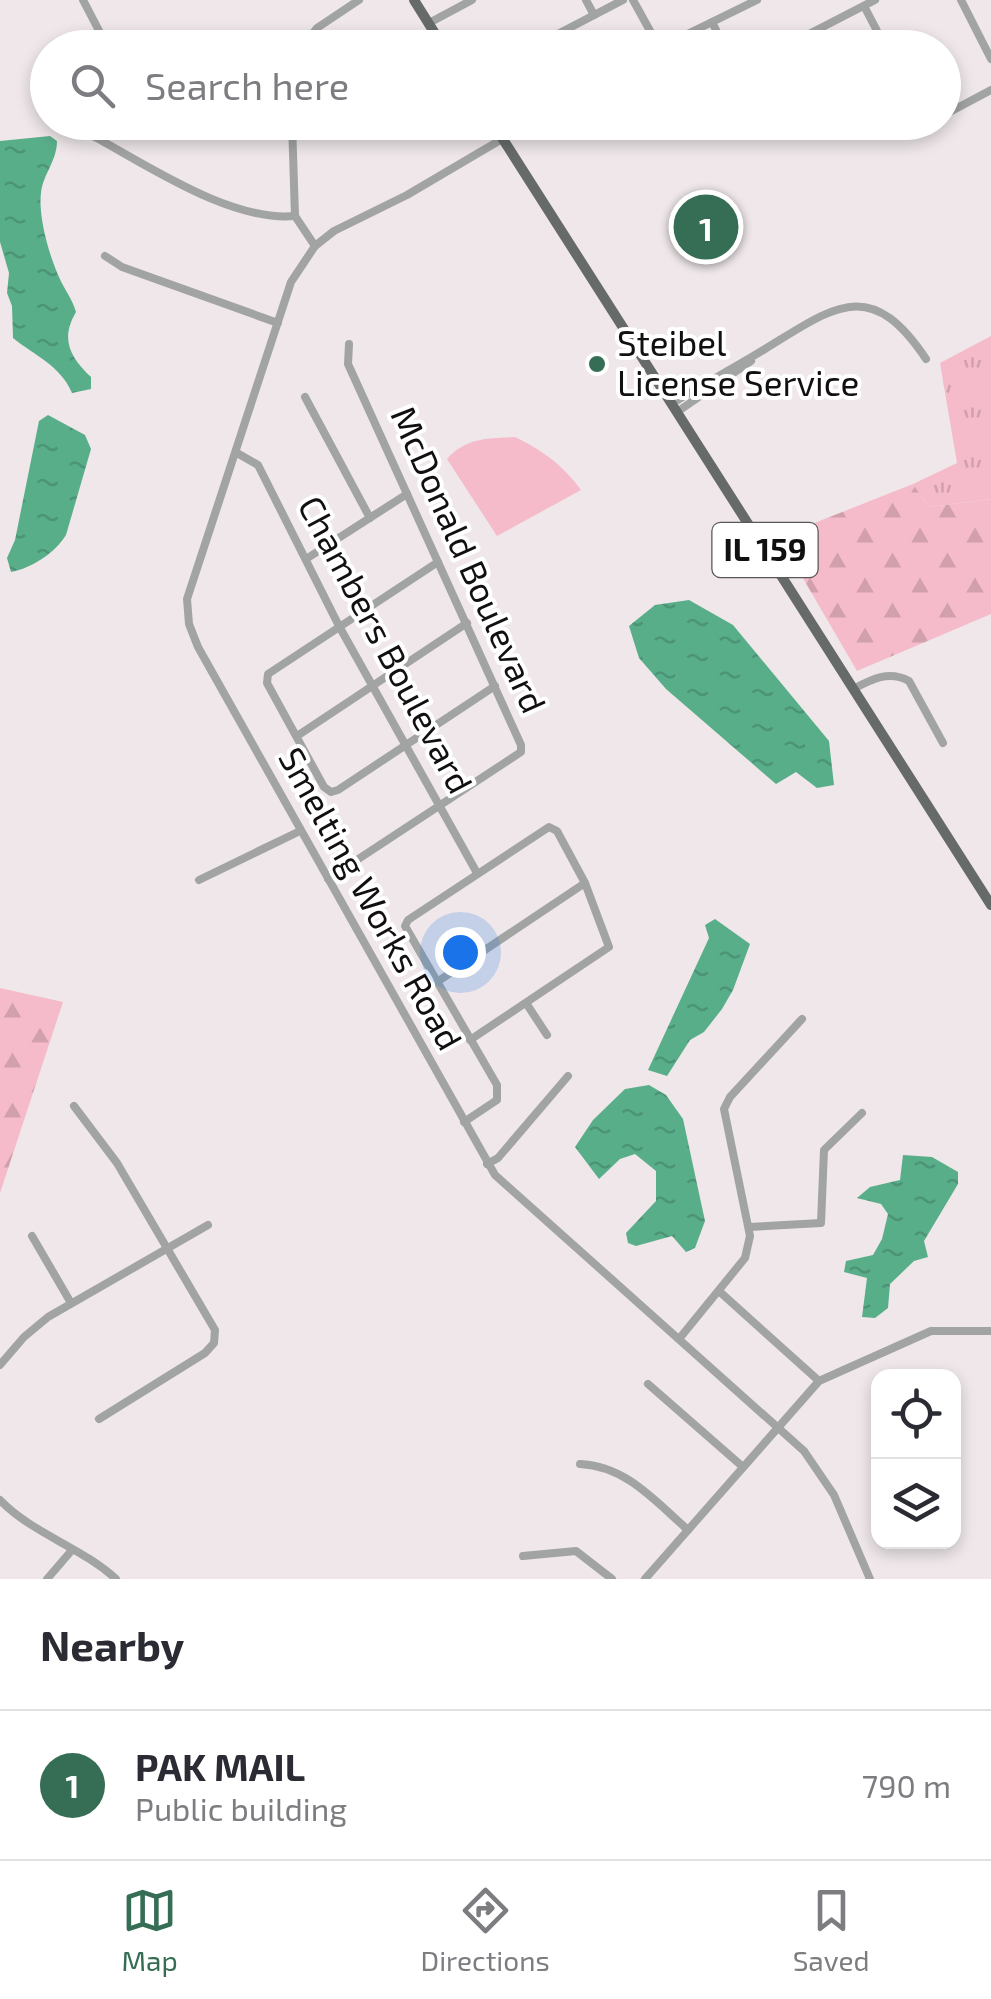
<!DOCTYPE html>
<html lang="en">
<head>
<meta charset="utf-8">
<style>
  :root { --surface:#fff; --page:#f2f2f3; --text:#2b2b33; --muted:#7c7c81; --line:#e1e1e2; --accent:#356d55 }
  body { margin:0; font-family:"Exo 2",sans-serif; background:var(--page); color:var(--text) }
  .controls { position:absolute; right:30px; bottom:30px; display:grid; overflow:hidden; border-radius:20px; box-shadow:0 5px 15px #0003 }
  .controls button { width:90px; height:90px; display:grid; place-items:center; padding:0; border:0; border-bottom:2px solid var(--line); background:var(--surface); color:var(--text); font:50px sans-serif }
  .you { position:absolute; left:460px; top:952px; width:35px; height:35px; margin:-25px; border:8px solid #fff; border-radius:50%; background:#1a73e8; box-shadow:0 0 0 15px #1a73e833 }
  .badge { display:grid; place-items:center; width:65px; height:65px; border-radius:50%; background:var(--accent); color:#fff; font-size:32px; font-weight:700 }
  .pin { position:absolute; translate:-50% -50%; border:5px solid #fff; box-shadow:0 2px 10px #0006 }
  .list { margin:0; padding:0; list-style:none }
  h2 { display:flex; justify-content:space-between; align-items:center; height:130px; margin:0; padding:0 40px; font-size:42px }
  h2 small { font-size:32px; font-weight:400; color:var(--muted) }
  .list li { display:grid; grid-template-columns:65px 1fr auto; gap:30px; align-items:center; box-sizing:border-box; height:150px; padding:0 40px; border-top:2px solid var(--line) }
  .list b { display:block; font-size:38px; white-space:nowrap }
  .list p { margin:0; font-size:32px; white-space:nowrap; color:var(--muted) }
  .list em { font-size:32px; font-style:normal; color:var(--muted) }
  .icon { flex:none; width:55px; height:55px; fill:none; stroke:currentColor; stroke-width:2; stroke-linecap:round; stroke-linejoin:round }
  .map { position:relative; flex:none; width:991px; height:1579px; overflow:hidden }
  .search { position:absolute; background:var(--surface); box-shadow:0 5px 15px #0003; left:30px; right:30px; top:30px; height:110px; display:flex; align-items:center; gap:25px; box-sizing:border-box; padding:0 35px; border-radius:55px; color:var(--muted); font-size:38px }
  .sheet { height:280px; background:var(--surface) }
  nav { display:flex; justify-content:space-around; align-items:center; box-sizing:border-box; height:140px; border-top:2px solid var(--line); background:var(--surface); font-size:28px; color:var(--muted) }
  nav a { display:grid; justify-items:center; gap:5px }
  nav .on { color:var(--accent) }
  .map>svg:first-child { display:block }
  .grass { fill:url(#grass-tufts) }
  .forest { fill:url(#forest-firs) }
  .garden { fill:#f5bbca }
  .water { fill:url(#water-ripples) }
  .lines { fill:none; stroke-linecap:round; stroke-linejoin:round }
  .minor { stroke:#a2a4a3; stroke-width:8 }
  .major { stroke:#666b69; stroke-width:10 }
  .poi-dot { fill:#356d55; stroke:#fff; stroke-width:4 }
  .labels { text-anchor:middle; stroke-width:8; stroke-linejoin:round; paint-order:stroke }
  .shield { fill:#fff; stroke:#595758; stroke-width:2.5 }
  .shield-label { font-size:32px; font-weight:bold; fill:#120f10 }
  .poi-label { font-size:35px; fill:#120f10; stroke:#fff; text-anchor:start }
  .street-label { font-size:35px; fill:#120f10; stroke:#fff }
</style>
</head>
<body>
<div class="map">
<svg width="991" height="1579" viewBox="0 0 991 1579">
  <defs>
    <pattern id="grass-tufts" width="24" height="20" patternUnits="userSpaceOnUse" patternTransform="scale(2.5)"><rect width="24" height="20" fill="#f5bbca"/><path d="M3 7l-1-3M5 7V3M7 7l1-3M15 17l-1-3M17 17v-4M19 17l1-3" fill="none" stroke="#d1a0ac"/></pattern>
    <pattern id="forest-firs" width="22" height="20" patternUnits="userSpaceOnUse" patternTransform="scale(2.5)"><rect width="22" height="20" fill="#f5bbca"/><path d="M5 1l3.5 6h-7zM16 11l3.5 6h-7z" fill="#d1a0ac"/></pattern>
    <pattern id="water-ripples" width="26" height="14" patternUnits="userSpaceOnUse" patternTransform="scale(2.5)"><rect width="26" height="14" fill="#59ae8a"/><path d="M2 4q2-2 4 0t4 0M15 11q2-2 4 0t4 0" fill="none" stroke="#4c9476"/></pattern>
  </defs>
  <rect width="100%" height="100%" fill="#efe7e9"/>
  <path class="grass" d="M 991,336 L 991,499 L 929,507 L 913,484 L 957,463 L 940,363 Z"/>
  <g class="forest">
    <path d="M 913,484 L 929,507 L 991,499 L 991,614 L 857,671 L 779,537 Z"/>
    <path d="M 0,988 L 63,1002 L 0,1193 Z"/>
  </g>
  <path class="garden" d="M 515,437 C 542,450 563,465 581,490 L 497,536 L 447,459 C 465,438 488,438 515,437 Z"/>
  <g class="water">
    <path d="M 50,136 L 57,141 C 57,161 43,174 41,193 C 38,216 49,255 59,277 C 64,289 72,298 76,312 C 60,339 70,357 91,377 L 91,389 L 72,393 C 60,365 35,356 13,338 L 12,306 L 7,293 L 9,273 L 0,242 L 0,141 Z"/>
    <path d="M 48,415 L 85,435 L 91,449 L 66,535 C 55,553 32,568 11,572 L 7,558 L 15,540 L 39,421 Z"/>
    <path d="M 689,600 L 733,625 L 829,741 L 834,785 L 817,788 L 796,772 L 776,784 L 666,689 L 639,658 L 629,626 L 655,605 Z"/>
    <path d="M 715,919 L 750,944 L 733,990 L 722,1009 L 704,1032 L 690,1040 L 667,1076 L 648,1070 L 709,938 L 705,925 Z"/>
    <path d="M 649,1085 L 666,1095 L 683,1119 L 705,1221 L 695,1248 L 686,1252 L 672,1236 L 636,1246 L 628,1243 L 626,1233 L 656,1201 L 656,1171 L 635,1154 L 620,1159 L 599,1179 L 575,1147 L 593,1120 L 625,1089 Z"/>
    <path d="M 903,1155 L 932,1157 L 958,1172 L 958,1184 L 924,1241 L 928,1257 L 914,1261 L 890,1284 L 888,1308 L 875,1318 L 862,1317 L 867,1278 L 844,1272 L 846,1261 L 873,1255 L 882,1239 L 888,1214 L 881,1204 L 857,1198 L 870,1187 L 900,1180 Z"/>
  </g>
  <g class="lines">
    <g class="minor">
      <path d="M 83,0 L 108,48"/>
      <path d="M 586,0 L 594,15"/>
      <path d="M 633,0 L 659,47"/>
      <path d="M 961,0 L 991,59"/>
      <path d="M 864,6 L 886,48"/>
      <path d="M 712,22 L 725,48"/>
      <path d="M 429,23 L 472,0"/>
      <path d="M 302,48 L 317,28 L 359,0"/>
      <path d="M 531,48 L 623,0"/>
      <path d="M 659,48 L 757,0"/>
      <path d="M 782,48 L 875,0"/>
      <path d="M 40,85 L 48,99"/>
      <path d="M 944,115 L 991,90"/>
      <path d="M 292,122 L 295,216 L 315,246 L 291,282 L 187,599 L 189,624 L 198,647 L 495,1175 L 804,1451 L 834,1495 L 870,1579"/>
      <path d="M 876,122 L 907,128 L 927,122"/>
      <path d="M 93,136 C 149,166 231,222 295,216"/>
      <path d="M 315,246 L 334,231 L 407,195 L 531,122"/>
      <path d="M 105,256 L 122,267 L 278,323"/>
      <path d="M 305,397 L 370,518"/>
      <path d="M 671,404 C 702,385 734,368 765,349 C 834,307 870,275 926,359"/>
      <path d="M 677,412 L 751,361"/>
      <path d="M 237,453 L 258,465 L 339,626 L 477,873"/>
      <path d="M 306,559 L 407,494"/>
      <path d="M 438,562 L 268,674 L 267,683 L 324,787 L 331,792 L 338,790 L 495,686"/>
      <path d="M 853,689 C 872,679 889,670 909,681 L 943,743"/>
      <path d="M 297,736 L 467,623"/>
      <path d="M 328,879 L 521,752 L 521,745 L 348,364 L 349,344"/>
      <path d="M 199,880 L 300,831"/>
      <path d="M 437,982 L 585,883"/>
      <path d="M 526,1003 L 547,1035"/>
      <path d="M 74,1106 L 117,1163 L 215,1330 L 214,1343 L 205,1353 L 99,1419"/>
      <path d="M 464,1122 L 497,1100 L 497,1085 L 405,926 L 408,920 L 549,827 L 557,831 L 585,883 L 609,947 L 470,1040"/>
      <path d="M 487,1164 L 498,1158 L 568,1076"/>
      <path d="M 749,1227 L 821,1223 L 824,1150 L 862,1113"/>
      <path d="M 32,1236 L 71,1303"/>
      <path d="M 720,1292 L 819,1381"/>
      <path d="M 679,1339 L 745,1258 L 750,1236 L 724,1109 L 730,1097 L 802,1019"/>
      <path d="M 0,1365 L 24,1337 L 48,1317 L 208,1225"/>
      <path d="M 648,1384 L 743,1467"/>
      <path d="M 580,1464 C 626,1466 655,1501 688,1530"/>
      <path d="M 0,1500 C 33,1534 81,1547 116,1579"/>
      <path d="M 523,1556 L 576,1551 L 612,1579"/>
      <path d="M 47,1579 L 72,1550"/>
      <path d="M 645,1579 L 819,1381 L 931,1331 L 991,1331"/>
    </g>
    <g class="major">
      <path d="M 414,0 L 444,48"/>
      <path d="M 492,122 L 991,905"/>
    </g>
  </g>
  <circle class="poi-dot" cx="597" cy="364" r="10"/>
  <g class="labels">
    <rect class="shield" x="712.5" y="523" width="105" height="54" rx="8"/>
    <g class="shield-label">
      <text x="765" y="561">IL 159</text>
    </g>
    <g class="poi-label">
      <text x="617" y="356">Steibel<tspan x="617" dy="40">License Service</tspan></text>
    </g>
    <g class="street-label">
      <text transform="translate(468 560) rotate(66)" y="12">McDonald Boulevard</text>
      <text transform="translate(385 645) rotate(62)" y="12">Chambers Boulevard</text>
      <text transform="translate(370 899) rotate(61)" y="12">Smelting Works Road</text>
    </g>
  </g>
</svg>
<div class="controls">
<button><svg class="icon" aria-label="locate" viewBox="0 0 24 24"><circle cx="12" cy="12" r="6"/><path d="M12 2v4M12 18v4M2 12h4M18 12h4"/></svg></button>
<button><svg class="icon" aria-label="layers" viewBox="0 0 24 24"><path d="M12 4l9 5-9 5-9-5zM3 14l9 5 9-5"/></svg></button>
</div>
<div class="you"></div>
<div class="pin badge" style="left:706px;top:227px">1</div>
<div class="search"><svg class="icon" aria-label="search" viewBox="0 0 24 24"><circle cx="10" cy="10" r="6"/><path d="M15 15l6 6"/></svg>Search here</div>
</div>
<section class="sheet">
<h2>Nearby<small></small></h2>
<ul class="list">
<li><span class="badge">1</span><div><b>PAK MAIL</b><p>Public building</p></div><em>790 m</em></li>
</ul>
</section>
<nav>
<a class="on"><svg class="icon" aria-label="map" viewBox="0 0 24 24"><path d="M3 6l6-2 6 2 6-2v14l-6 2-6-2-6 2zM9 4v14M15 6v14"/></svg>Map</a>
<a><svg class="icon" aria-label="directions" viewBox="0 0 24 24"><path d="M12 3l9 9-9 9-9-9zM9 14v-3h6M13 9l2 2-2 2"/></svg>Directions</a>
<a><svg class="icon" aria-label="saved" viewBox="0 0 24 24"><path d="M7 4h10v16l-5-4-5 4z"/></svg>Saved</a>
</nav>
</body>
</html>
